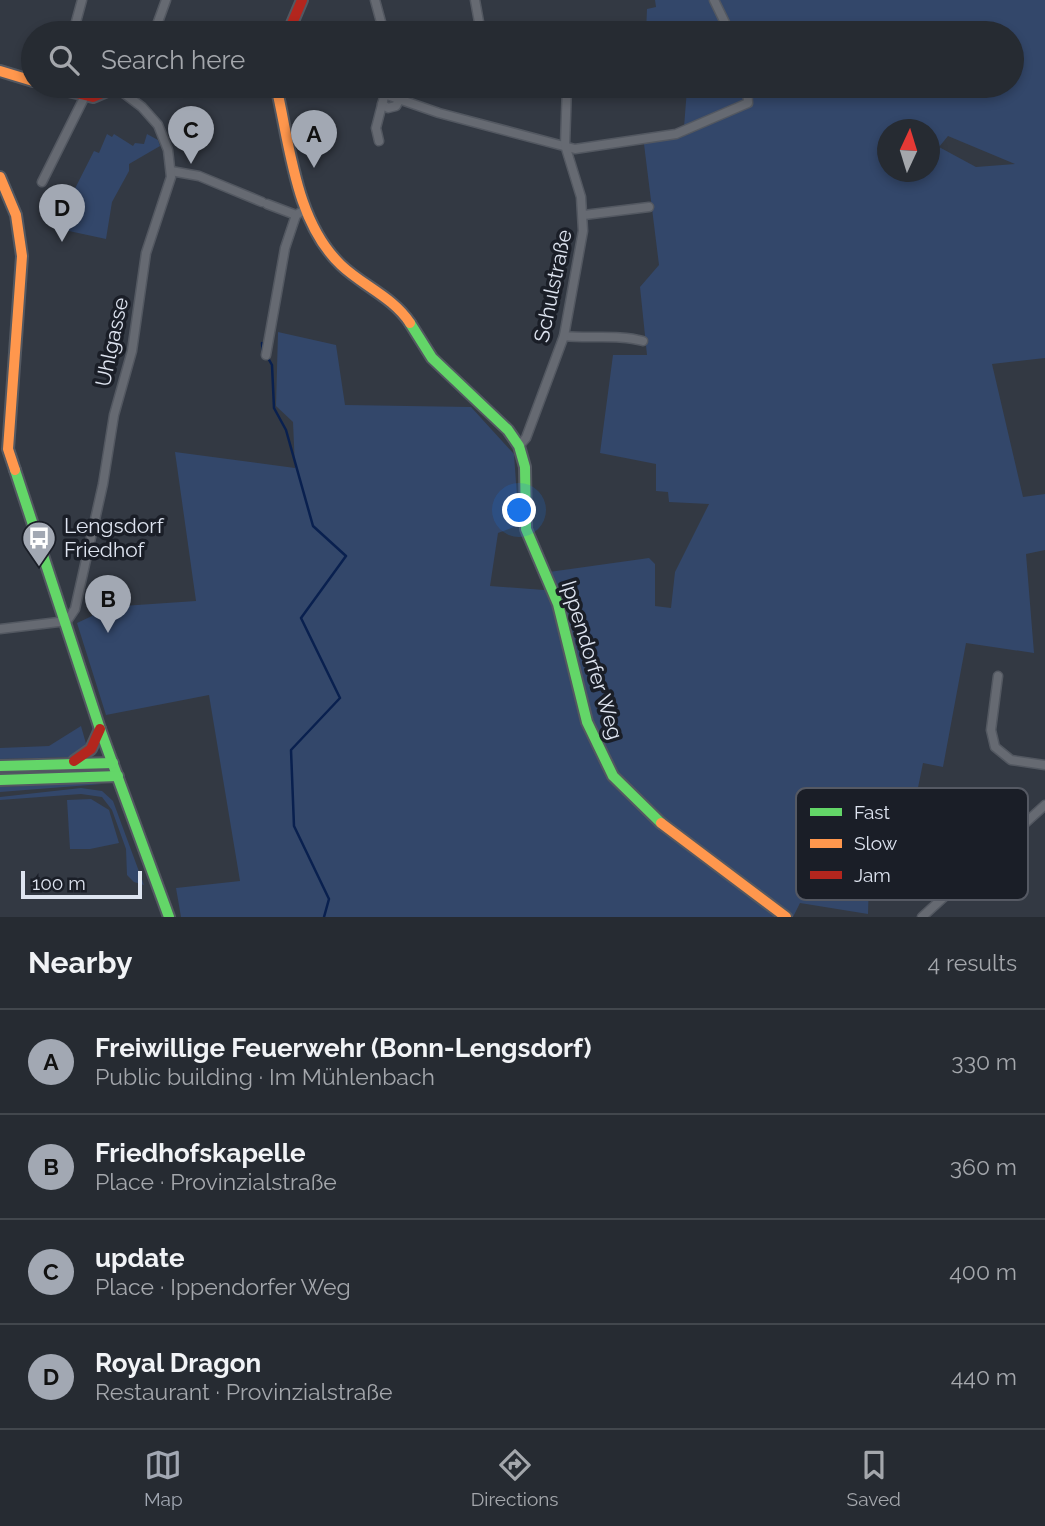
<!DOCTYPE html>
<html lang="en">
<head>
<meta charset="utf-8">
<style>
  :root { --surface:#262b32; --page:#32373e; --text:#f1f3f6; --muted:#a4a7ac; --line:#42474d; --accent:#a2a8b3 }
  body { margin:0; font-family:Raleway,sans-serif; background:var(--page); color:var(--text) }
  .compass { position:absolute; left:877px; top:119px; width:63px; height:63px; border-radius:50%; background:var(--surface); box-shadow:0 4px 10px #0003; rotate:4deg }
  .scale { position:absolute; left:21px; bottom:18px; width:121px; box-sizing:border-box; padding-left:7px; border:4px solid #dee4f0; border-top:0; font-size:19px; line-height:24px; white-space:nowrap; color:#dee4f0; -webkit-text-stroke:5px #1a1e27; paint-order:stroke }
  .you { position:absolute; left:520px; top:511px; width:24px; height:24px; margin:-18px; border:5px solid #fff; border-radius:50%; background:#1a73e8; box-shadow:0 0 0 10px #1a73e833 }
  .badge { display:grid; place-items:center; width:46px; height:46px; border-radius:50%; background:var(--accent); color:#111; font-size:23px; font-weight:700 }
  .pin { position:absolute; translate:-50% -58px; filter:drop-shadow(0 2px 4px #0008) }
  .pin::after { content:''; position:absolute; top:37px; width:24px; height:21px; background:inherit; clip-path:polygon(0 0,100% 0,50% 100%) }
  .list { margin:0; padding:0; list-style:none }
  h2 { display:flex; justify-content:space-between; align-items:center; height:91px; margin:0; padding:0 28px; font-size:30px }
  h2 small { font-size:23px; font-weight:400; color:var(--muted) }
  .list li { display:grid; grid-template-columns:46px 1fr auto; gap:21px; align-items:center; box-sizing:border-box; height:105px; padding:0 28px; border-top:2px solid var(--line) }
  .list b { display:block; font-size:26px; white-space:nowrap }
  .list p { margin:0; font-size:23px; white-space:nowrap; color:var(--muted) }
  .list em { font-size:23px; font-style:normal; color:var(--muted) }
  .icon { flex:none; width:38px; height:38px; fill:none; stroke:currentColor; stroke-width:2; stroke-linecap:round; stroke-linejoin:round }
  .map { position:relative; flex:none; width:1045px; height:917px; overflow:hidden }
  .search { position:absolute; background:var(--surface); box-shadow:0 4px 10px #0003; left:21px; right:21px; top:21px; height:77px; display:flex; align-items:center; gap:18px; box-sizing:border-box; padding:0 24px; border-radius:38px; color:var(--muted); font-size:26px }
  .sheet { height:511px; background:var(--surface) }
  nav { display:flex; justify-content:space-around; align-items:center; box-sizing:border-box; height:98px; border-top:2px solid var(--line); background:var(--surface); font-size:19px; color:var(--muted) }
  nav a { display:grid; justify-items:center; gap:4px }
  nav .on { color:var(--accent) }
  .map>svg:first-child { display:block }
  .green { fill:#33476a; fill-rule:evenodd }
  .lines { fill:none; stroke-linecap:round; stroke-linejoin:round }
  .stream { stroke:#09204f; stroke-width:2.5 }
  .street-casing { stroke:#535861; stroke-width:11 }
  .fast-casing { stroke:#535861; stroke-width:14 }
  .slow-casing { stroke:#535861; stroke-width:14 }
  .jam-casing { stroke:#535861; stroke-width:14 }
  .street { stroke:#666a72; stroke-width:8 }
  .fast { stroke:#63d668; stroke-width:10 }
  .slow { stroke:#ff974d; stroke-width:10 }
  .jam { stroke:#b3261e; stroke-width:10 }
  .labels { text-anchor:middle; stroke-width:7; stroke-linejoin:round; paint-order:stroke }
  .street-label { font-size:21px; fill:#dee4f0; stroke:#1a1e27 }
  .poi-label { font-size:21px; fill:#dee4f0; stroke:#1a1e27; text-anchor:start }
  .key { fill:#1a1e27; stroke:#555963; stroke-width:2 }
  .key-label { font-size:19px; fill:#dee4f0 }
</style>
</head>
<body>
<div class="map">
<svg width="1045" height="917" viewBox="0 0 1045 917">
  <rect width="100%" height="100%" fill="#333943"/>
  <g class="green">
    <path d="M 655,0 L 711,0 L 727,33 L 646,33 L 647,9 L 656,7 Z"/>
    <path d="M 717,0 L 1045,0 L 1045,358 L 992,364 L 1023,497 L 1045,494 L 1045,550 L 1026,554 L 1034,653 L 966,643 L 943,767 L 923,763 L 909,832 L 874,824 L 870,844 L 868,914 L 800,903 L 793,917 L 181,917 L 176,888 L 240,881 L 209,695 L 106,715 L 77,623 L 92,616 L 93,608 L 196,601 L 175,452 L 295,468 L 293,422 L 276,406 L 278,332 L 336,345 L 345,405 L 471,407 L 514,454 L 519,525 L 498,533 L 490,586 L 544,590 L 549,572 L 649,558 L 655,564 L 655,606 L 671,608 L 675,572 L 709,504 L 669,502 L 668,492 L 656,491 L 656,464 L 600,453 L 613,355 L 647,355 L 640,287 L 659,265 L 644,144 L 688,134 L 750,106 L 749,86 L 1012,86 L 1012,33 L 733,33 ZM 888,130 L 930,130 L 930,172 L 888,172 ZM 948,136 L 1015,164 L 976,167 L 939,147 Z"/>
    <path d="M 643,86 L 745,86 L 746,102 L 684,127 L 687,89 Z"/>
    <path d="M 107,134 L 112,137 L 114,134 L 133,146 L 135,143 L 144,144 L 147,134 L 158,140 L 160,146 L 129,164 L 129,171 L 112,202 L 106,239 L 55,228 L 94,151 L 99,153 Z"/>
    <path d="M 81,726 L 87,747 L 75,757 L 0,759 L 0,748 L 49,746 Z"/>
    <path d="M 96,766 L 98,772 L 0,776 L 0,770 Z"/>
    <path d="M 90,783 L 102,784 L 0,792 L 0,787 Z"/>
    <path d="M 81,788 L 102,791 L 113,801 L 144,885 L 134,882 L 127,875 L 126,849 L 112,810 L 102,797 L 81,794 L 0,800 L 0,797 Z"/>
    <path d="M 91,799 L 109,810 L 119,843 L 90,849 L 70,849 L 67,800 Z"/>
  </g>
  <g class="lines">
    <g class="stream">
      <path d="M 262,343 L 263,356"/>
      <path d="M 268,358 L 272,365 L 274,408 L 286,430 L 313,526 L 346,556 L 301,618 L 340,698 L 291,750 L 294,826 L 329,899 L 324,917"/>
    </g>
    <g class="street-casing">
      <g id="street">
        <path d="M 375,0 L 384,33"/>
        <path d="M 475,0 L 481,33"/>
        <path d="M 714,0 L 730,33"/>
        <path d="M 73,33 L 82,0"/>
        <path d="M 154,33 L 166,0"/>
        <path d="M 382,104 L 388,108 L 396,106 L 400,98"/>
        <path d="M 379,141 L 376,128 L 384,97 L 387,95 L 439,113 L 575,149 L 676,134 L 748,103 L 747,86"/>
        <path d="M 171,171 L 199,176 L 262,202"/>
        <path d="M 42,182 L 84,98"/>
        <path d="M 267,204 L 296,215"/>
        <path d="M 584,215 L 649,207"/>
        <path d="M 564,336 C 590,339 618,334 643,341"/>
        <path d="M 266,355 L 285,248 L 296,215 L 303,211"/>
        <path d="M 519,446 L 526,438 L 564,336 L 583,231 L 581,197 L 565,145 L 567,86"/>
        <path d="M 0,629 L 67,621 L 75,609 L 103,484 L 114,415 L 132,351 L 146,253 L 171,177 L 168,150 L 158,125 L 142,107 L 117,88"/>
        <path d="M 998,676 L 991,730 L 995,747 L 1011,760 L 1045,765"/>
        <path d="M 922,917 L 1045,805"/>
      </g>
    </g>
    <g class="fast-casing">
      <g id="fast">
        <path d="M 410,323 L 432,358 L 508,430 L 519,446 L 525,467 L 526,529 L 558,604 L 587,722 L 613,776 L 661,823"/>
        <path d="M 15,470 L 100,729 L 169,917"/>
        <path d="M 0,766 L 113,763"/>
        <path d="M 0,780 L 118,776"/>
      </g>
    </g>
    <g class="slow-casing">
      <g id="slow">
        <path d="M 0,71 L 33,81"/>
        <path d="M 276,86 C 290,145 295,221 341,265 C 363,286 393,297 410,323"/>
        <path d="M 0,177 L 16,215 L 22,256 L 8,449 L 15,470"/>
        <path d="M 661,823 L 786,917"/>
      </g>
    </g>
    <g class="jam-casing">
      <g id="jam">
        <path d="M 288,33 L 302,0"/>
        <path d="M 48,86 L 93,97 L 119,86"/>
        <path d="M 74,761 L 91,749 L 100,729"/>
      </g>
    </g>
    <use href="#street" class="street"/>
    <use href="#fast" class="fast"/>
    <use href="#slow" class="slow"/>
    <use href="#jam" class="jam"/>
  </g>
  <defs>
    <g id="bus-pin" transform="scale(1.75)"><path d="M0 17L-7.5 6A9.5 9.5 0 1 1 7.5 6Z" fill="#a2a8b3" stroke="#1a1e27"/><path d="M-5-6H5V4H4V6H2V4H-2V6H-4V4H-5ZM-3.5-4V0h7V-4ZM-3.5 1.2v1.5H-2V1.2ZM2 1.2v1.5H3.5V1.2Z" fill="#fff"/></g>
  </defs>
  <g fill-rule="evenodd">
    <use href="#bus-pin" x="39" y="538"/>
  </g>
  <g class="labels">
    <g class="street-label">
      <text transform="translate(553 286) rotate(-78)" y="7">Schulstraße</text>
      <text transform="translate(112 342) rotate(-78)" y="7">Uhlgasse</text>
      <text transform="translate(592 660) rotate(73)" y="7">Ippendorfer Weg</text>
    </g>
    <g class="poi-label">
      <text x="64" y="533">Lengsdorf<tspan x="64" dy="24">Friedhof</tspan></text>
    </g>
  </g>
  <rect x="796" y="788" width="232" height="112" rx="10" class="key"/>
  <rect x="810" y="808" width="32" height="8" fill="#63d668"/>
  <rect x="810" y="839" width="32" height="9" fill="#ff974d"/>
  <rect x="810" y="871" width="32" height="8" fill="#b3261e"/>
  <g class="key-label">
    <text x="854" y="819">Fast</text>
    <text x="854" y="850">Slow</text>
    <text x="854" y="882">Jam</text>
  </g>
</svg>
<svg class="compass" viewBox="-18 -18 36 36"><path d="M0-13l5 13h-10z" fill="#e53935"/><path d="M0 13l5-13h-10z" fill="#a4a7ac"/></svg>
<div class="scale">100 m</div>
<div class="you"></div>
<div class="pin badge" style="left:314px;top:168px">A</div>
<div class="pin badge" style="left:108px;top:633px">B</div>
<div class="pin badge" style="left:191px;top:164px">C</div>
<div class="pin badge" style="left:62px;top:242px">D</div>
<div class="search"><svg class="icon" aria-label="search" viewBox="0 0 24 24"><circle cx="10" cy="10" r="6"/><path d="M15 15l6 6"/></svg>Search here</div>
</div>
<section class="sheet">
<h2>Nearby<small>4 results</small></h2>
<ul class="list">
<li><span class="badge">A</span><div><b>Freiwillige Feuerwehr (Bonn-Lengsdorf)</b><p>Public building · Im Mühlenbach</p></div><em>330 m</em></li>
<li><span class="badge">B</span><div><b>Friedhofskapelle</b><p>Place · Provinzialstraße</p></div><em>360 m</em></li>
<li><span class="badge">C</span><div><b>update</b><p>Place · Ippendorfer Weg</p></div><em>400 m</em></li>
<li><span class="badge">D</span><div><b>Royal Dragon</b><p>Restaurant · Provinzialstraße</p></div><em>440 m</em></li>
</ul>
</section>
<nav>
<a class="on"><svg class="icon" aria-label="map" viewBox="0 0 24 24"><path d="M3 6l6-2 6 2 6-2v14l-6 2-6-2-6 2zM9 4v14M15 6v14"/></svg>Map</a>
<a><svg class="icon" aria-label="directions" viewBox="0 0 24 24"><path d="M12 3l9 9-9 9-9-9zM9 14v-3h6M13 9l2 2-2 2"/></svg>Directions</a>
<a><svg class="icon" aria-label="saved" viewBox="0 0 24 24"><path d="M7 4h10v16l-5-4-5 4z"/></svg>Saved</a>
</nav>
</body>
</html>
